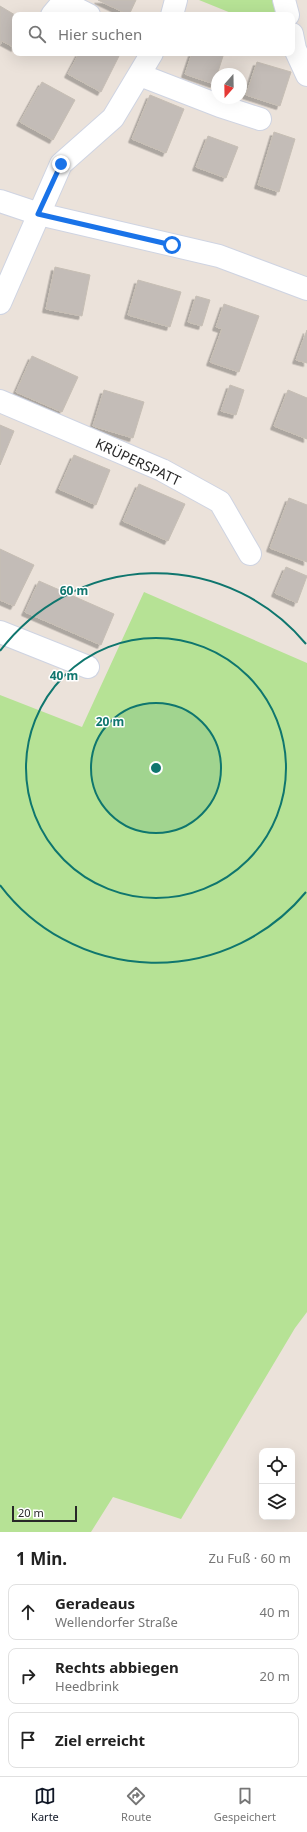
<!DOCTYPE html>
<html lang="de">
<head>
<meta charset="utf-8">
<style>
  :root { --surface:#fff; --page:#f6f6f6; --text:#222; --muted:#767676; --line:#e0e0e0; --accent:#111827 }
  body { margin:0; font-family:"Noto Sans",sans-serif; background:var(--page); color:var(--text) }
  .controls { position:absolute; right:12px; bottom:12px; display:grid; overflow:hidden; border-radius:8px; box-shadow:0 4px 16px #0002 }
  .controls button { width:36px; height:36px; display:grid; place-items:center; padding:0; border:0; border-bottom:1px solid var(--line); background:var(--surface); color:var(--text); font:20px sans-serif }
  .compass { position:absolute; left:211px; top:68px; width:36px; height:36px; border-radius:50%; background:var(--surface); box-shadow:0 4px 16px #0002; rotate:200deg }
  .scale { position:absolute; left:12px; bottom:10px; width:65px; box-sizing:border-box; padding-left:4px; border:2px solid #282828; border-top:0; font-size:11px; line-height:14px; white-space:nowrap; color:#282828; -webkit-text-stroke:3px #fff; paint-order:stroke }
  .stop { position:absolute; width:12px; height:12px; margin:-9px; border:3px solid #1a73e8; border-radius:50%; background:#fff }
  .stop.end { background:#1a73e8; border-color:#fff; box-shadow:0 1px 4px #0008 }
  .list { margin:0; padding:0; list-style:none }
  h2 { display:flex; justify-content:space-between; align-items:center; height:52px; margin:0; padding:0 16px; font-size:17px }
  h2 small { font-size:13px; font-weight:400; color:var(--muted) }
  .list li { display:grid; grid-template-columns:26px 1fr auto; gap:12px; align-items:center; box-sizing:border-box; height:56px; margin:0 8px 8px; padding:0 8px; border:1px solid var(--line); border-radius:8px }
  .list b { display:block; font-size:15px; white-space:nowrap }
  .list p { margin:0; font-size:13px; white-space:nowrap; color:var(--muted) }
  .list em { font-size:13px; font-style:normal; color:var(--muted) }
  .icon { flex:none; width:22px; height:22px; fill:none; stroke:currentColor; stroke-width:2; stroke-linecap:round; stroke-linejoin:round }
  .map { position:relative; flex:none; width:307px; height:1532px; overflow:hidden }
  .search { position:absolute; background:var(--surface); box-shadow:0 4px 16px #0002; left:12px; right:12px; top:12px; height:44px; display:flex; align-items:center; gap:10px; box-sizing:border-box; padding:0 14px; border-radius:8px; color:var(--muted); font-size:15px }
  .sheet { height:244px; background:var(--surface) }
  nav { display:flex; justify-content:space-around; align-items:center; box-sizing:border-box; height:56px; border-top:1px solid var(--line); background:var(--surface); font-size:11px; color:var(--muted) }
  nav a { display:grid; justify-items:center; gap:2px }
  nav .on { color:var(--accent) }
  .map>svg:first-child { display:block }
  .green { fill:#b6e295 }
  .building { fill:#c3bcb7; stroke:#c6beb4; filter:url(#shadow) }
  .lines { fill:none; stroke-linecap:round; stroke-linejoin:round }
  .minor-casing { stroke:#cfd4e2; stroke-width:24 }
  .minor { stroke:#fff; stroke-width:22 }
  .route { stroke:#1a73e8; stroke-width:5 }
  .ring { fill:none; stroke:#0f766e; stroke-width:2 }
  .labels { text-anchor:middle; stroke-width:3; stroke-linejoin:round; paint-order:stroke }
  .street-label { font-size:14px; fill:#282828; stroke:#fff }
  .centre { fill:#0f766e; stroke:#fff; stroke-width:2 }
  .ring-label { font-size:12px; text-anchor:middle; font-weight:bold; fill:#0f766e; stroke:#fff; stroke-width:3; stroke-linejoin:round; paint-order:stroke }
</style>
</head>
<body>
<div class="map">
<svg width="307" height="1532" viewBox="0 0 307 1532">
  <defs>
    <filter id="shadow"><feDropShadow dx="-3.5" dy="3.5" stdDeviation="0" flood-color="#0004"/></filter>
  </defs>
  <rect width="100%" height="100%" fill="#ebe2da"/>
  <g class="green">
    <path d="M 199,0 L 276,0 L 277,15 L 236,15 Z"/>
    <path d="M 144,592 L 307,663 L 307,1312 L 295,1328 L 181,1519 L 113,1497 L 91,1532 L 0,1532 L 0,695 L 82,727 Z"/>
  </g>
  <g class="building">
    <path d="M 98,0 L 136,0 L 129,15 Z"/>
    <path d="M 0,6 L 15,15 L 15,48 L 2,41 L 0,45 Z"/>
    <path d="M 79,53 L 113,53 L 119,56 L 101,92 L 68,74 Z"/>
    <path d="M 192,53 L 224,53 L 214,84 L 185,74 Z"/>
    <path d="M 257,62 L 291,72 L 280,106 L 246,95 Z"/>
    <path d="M 42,82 L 75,100 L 53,140 L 20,122 Z"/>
    <path d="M 150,95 L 184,109 L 166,153 L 132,139 Z"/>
    <path d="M 274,132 L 295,139 L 279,192 L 258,185 Z"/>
    <path d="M 208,136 L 238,147 L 226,178 L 196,167 Z"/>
    <path d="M 55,267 L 90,275 L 82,316 L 46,309 Z"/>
    <path d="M 138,280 L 181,292 L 170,327 L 128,315 Z"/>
    <path d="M 196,296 L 210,300 L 202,326 L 188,322 Z"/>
    <path d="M 224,304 L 259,316 L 239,372 L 210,362 L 222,329 L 216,327 Z"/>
    <path d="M 307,330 L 307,363 L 296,360 Z"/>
    <path d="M 32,356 L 78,377 L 62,412 L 16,392 Z"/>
    <path d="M 230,385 L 244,390 L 236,415 L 221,411 Z"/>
    <path d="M 104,390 L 144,402 L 133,438 L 93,426 Z"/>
    <path d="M 288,390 L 307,398 L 307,439 L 274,426 Z"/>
    <path d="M 0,425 L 14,431 L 0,465 Z"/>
    <path d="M 74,455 L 110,470 L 96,505 L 59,489 Z"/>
    <path d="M 139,484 L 185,504 L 168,541 L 123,521 Z"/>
    <path d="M 289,498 L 307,505 L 307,562 L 270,548 Z"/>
    <path d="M 0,549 L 34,565 L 14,606 L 0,600 Z"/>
    <path d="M 286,567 L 307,576 L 297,603 L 275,593 Z"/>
    <path d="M 39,581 L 114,614 L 101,645 L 25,612 Z"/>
  </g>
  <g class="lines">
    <g class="minor-casing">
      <g id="minor">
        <path d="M 284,0 L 288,15"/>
        <path d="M 52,15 L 63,2 L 89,15"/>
        <path d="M 172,15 L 176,0"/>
        <path d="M 292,34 L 295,49 L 307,75"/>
        <path d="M 140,75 L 220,106 L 260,119"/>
        <path d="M 0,201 L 39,214 L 219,256 L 307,289"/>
        <path d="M 0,303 L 61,164 L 113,118 L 152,53"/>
        <path d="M 0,401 L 162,470 L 220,502 L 250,554"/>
        <path d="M 0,632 L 88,667"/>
      </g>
    </g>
    <use href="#minor" class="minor"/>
  </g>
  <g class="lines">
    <path class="route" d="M 61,164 L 38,214 L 172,245"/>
  </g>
  <circle cx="156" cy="768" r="65" fill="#0f766e" fill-opacity=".12"/>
  <g class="ring">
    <circle cx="156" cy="768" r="65"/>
    <circle cx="156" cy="768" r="130"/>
    <path d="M306 892A195 195 0 0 1 0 885M0 651A195 195 0 0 1 306 644"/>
  </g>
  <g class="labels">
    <g class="street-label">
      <text transform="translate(138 462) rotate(25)" y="5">KRÜPERSPATT</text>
    </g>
  </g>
  <circle cx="156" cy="768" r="6" class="centre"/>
  <g class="ring-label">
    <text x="74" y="595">60 m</text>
    <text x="64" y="680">40 m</text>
    <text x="110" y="726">20 m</text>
  </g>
</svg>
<div class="controls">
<button><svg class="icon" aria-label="locate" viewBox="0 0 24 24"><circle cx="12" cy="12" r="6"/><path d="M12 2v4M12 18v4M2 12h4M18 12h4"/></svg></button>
<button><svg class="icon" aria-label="layers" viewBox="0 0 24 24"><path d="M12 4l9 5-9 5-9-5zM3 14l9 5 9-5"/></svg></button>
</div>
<svg class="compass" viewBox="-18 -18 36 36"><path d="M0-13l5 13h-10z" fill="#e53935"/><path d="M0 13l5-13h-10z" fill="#767676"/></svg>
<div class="scale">20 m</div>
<div class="stop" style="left:172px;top:245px"></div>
<div class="stop end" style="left:61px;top:164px"></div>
<div class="search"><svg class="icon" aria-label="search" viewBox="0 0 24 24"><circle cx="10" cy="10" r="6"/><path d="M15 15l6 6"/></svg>Hier suchen</div>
</div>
<section class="sheet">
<h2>1 Min.<small>Zu Fuß · 60 m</small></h2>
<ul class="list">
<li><svg class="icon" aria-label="ahead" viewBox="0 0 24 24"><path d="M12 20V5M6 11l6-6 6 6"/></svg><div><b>Geradeaus</b><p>Wellendorfer Straße</p></div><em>40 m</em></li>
<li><svg class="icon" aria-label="right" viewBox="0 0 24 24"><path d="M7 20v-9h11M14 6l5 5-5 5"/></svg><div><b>Rechts abbiegen</b><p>Heedbrink</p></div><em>20 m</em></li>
<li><svg class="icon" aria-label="arrive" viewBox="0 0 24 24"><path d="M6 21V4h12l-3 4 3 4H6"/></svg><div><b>Ziel erreicht</b></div></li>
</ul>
</section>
<nav>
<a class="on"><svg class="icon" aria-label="map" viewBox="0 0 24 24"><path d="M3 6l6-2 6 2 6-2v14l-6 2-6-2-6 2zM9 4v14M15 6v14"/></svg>Karte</a>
<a><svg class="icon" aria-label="directions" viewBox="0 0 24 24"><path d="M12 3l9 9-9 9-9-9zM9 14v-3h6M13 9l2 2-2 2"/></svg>Route</a>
<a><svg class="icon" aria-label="saved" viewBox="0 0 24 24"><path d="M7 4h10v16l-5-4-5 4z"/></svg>Gespeichert</a>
</nav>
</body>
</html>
